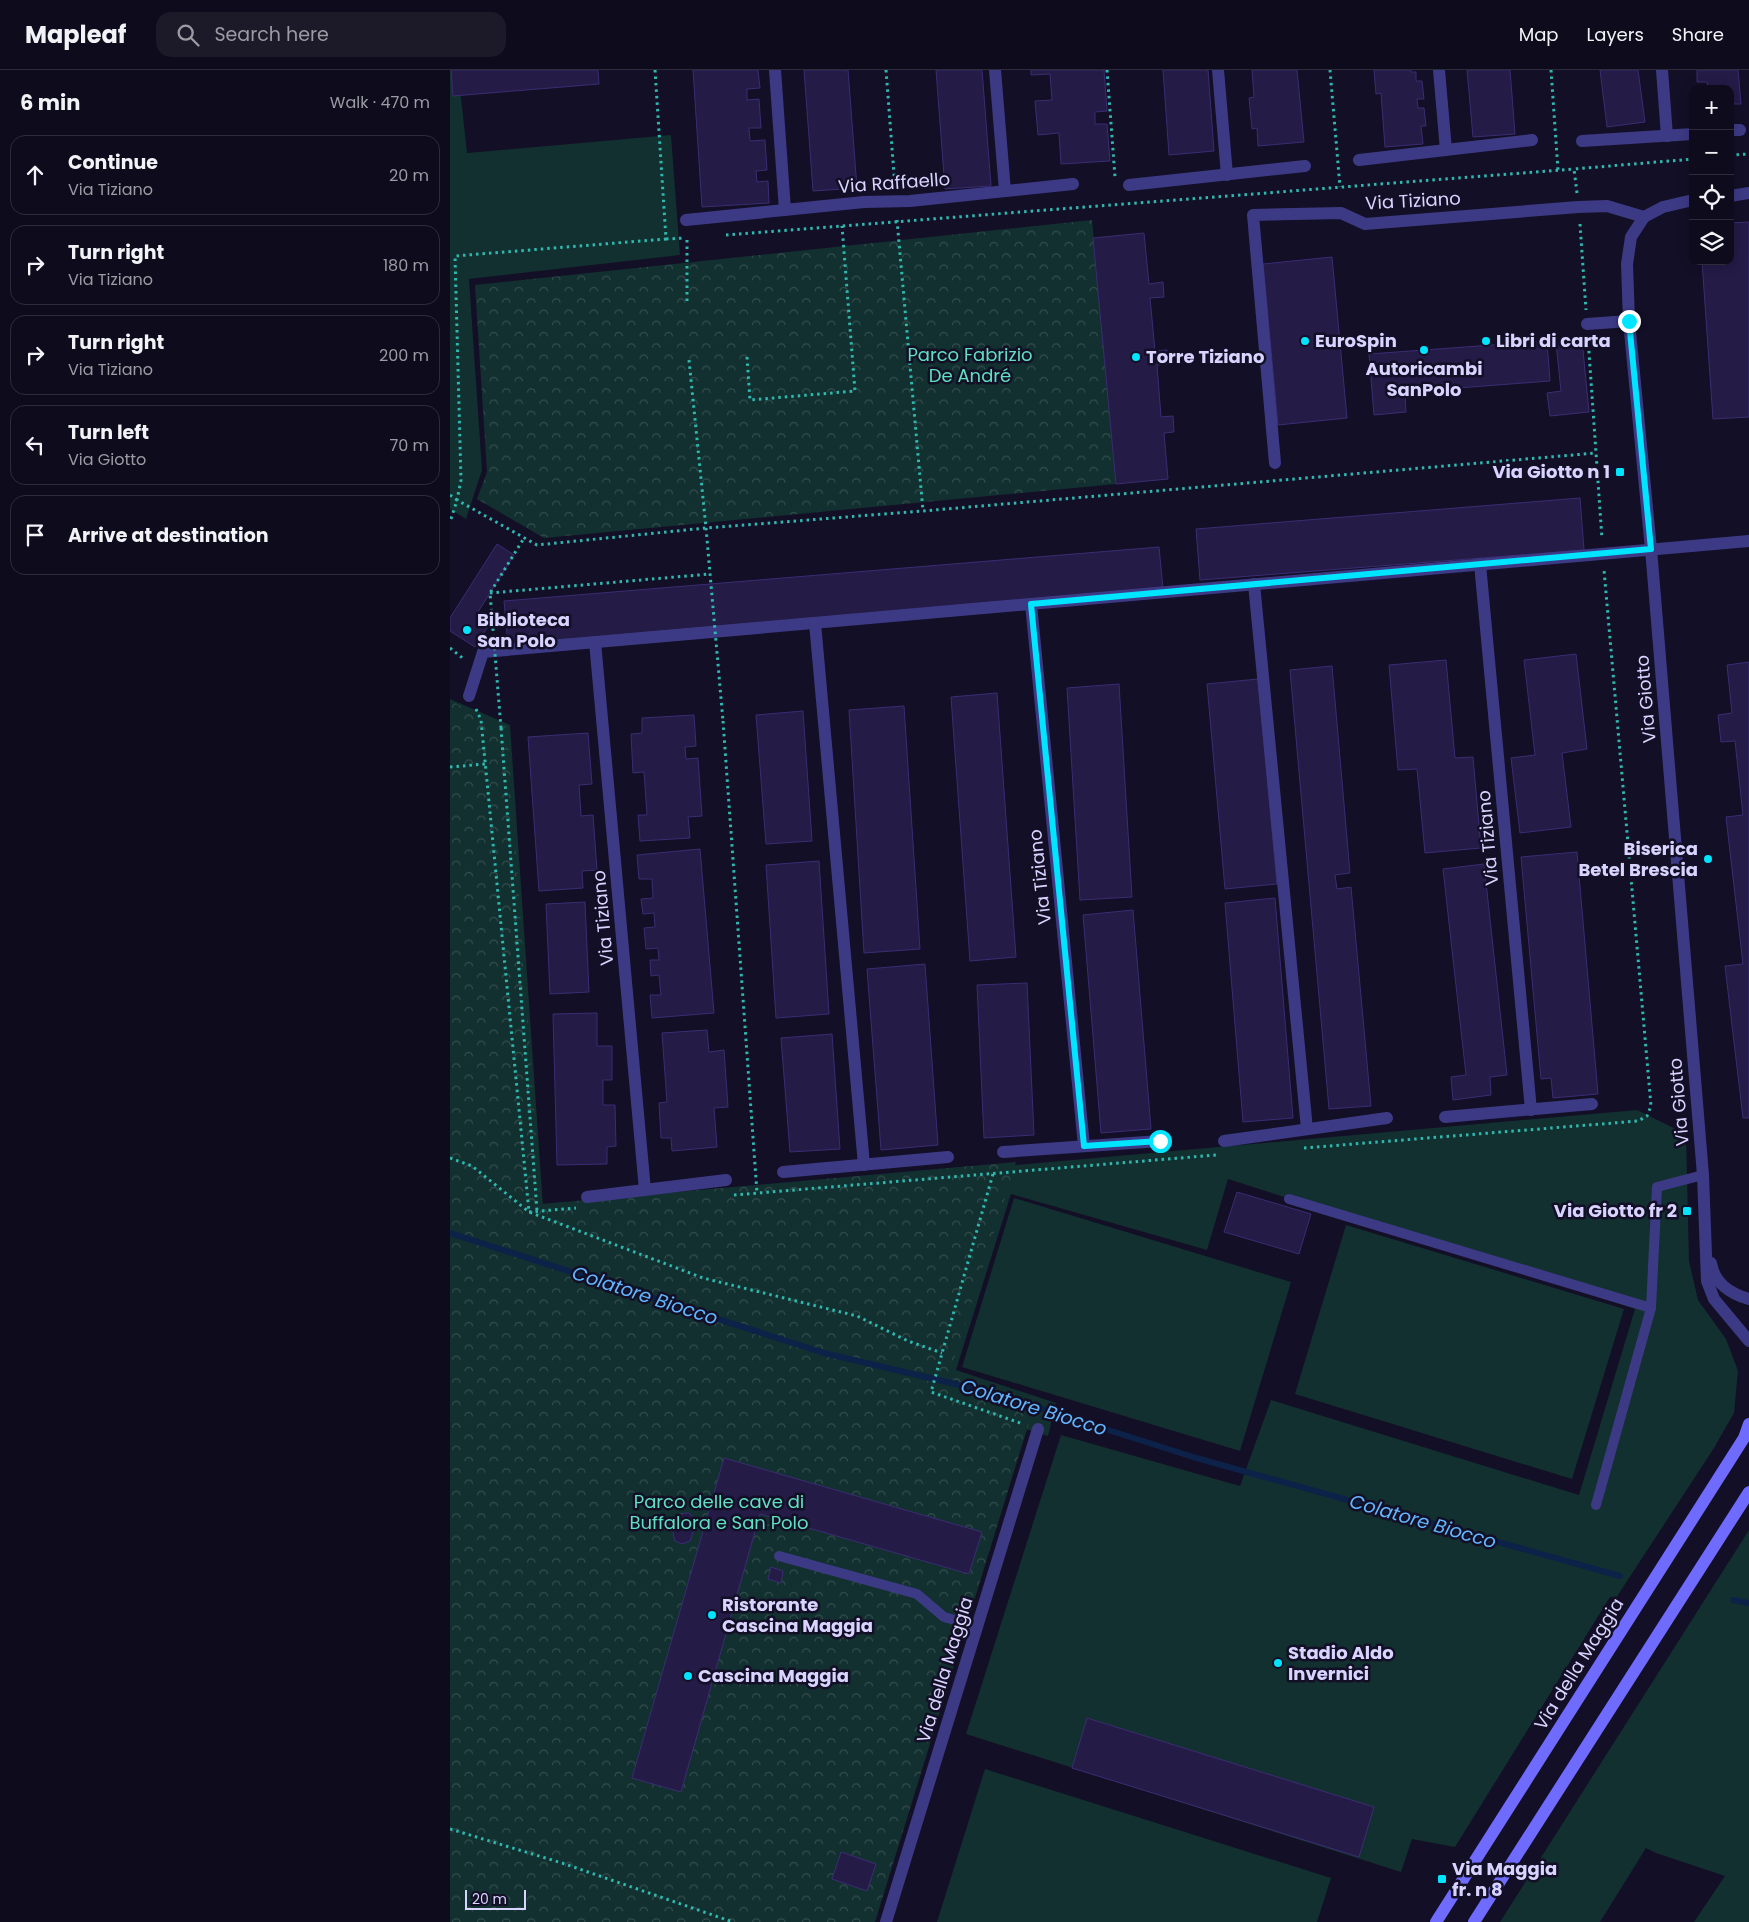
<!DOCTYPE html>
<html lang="en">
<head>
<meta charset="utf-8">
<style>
  :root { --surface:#0e0b1c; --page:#1c1929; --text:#f1f3f6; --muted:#9b9ba3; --line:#2e2b3b }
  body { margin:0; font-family:Poppins,sans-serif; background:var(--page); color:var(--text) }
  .controls { position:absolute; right:15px; top:15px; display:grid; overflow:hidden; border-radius:10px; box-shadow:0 2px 12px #0003 }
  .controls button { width:45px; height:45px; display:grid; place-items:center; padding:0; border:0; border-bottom:1px solid var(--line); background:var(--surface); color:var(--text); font:25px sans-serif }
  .scale { position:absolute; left:15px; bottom:12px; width:61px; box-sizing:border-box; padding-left:5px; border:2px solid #d9d4ff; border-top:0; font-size:14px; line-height:18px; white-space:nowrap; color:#d9d4ff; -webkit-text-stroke:4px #130f26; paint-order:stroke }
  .stop { position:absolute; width:15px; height:15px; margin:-11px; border:4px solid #00e5ff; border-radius:50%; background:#fff }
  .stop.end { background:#00e5ff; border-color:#fff; box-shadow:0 1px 5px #0008 }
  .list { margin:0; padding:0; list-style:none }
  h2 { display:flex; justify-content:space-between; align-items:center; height:65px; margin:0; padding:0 20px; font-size:21px }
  h2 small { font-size:16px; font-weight:400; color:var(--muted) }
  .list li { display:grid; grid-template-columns:32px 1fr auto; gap:15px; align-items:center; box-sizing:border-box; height:80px; margin:0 10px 10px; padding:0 10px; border:1px solid var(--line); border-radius:15px }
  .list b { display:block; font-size:19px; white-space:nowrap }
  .list p { margin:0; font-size:16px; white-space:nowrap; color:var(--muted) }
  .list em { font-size:16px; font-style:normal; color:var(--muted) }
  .icon { flex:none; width:28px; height:28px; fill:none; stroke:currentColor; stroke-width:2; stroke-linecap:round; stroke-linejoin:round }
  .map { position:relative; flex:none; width:1299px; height:1852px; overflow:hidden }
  header { display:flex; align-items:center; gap:30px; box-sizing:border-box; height:70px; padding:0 25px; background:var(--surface); border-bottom:1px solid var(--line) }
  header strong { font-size:24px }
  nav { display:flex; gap:28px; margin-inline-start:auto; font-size:18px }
  .search { width:350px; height:45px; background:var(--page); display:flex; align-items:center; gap:12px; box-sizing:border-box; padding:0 18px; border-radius:15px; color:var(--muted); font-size:19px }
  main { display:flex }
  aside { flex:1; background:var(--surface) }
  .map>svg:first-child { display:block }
  .green { fill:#12302f }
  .forest { fill:url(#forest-crowns) }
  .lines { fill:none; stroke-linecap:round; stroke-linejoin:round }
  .stream { stroke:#0c2248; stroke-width:6 }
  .building { fill:#241b47; stroke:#3b2d73 }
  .path { stroke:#2fb8b0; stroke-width:3; stroke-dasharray:2.5 4; stroke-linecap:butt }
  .lane { stroke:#3d3a85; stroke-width:10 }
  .street { stroke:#3d3a85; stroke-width:12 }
  .secondary { stroke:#6f6bff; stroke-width:12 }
  .path-bridge { stroke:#2fb8b0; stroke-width:3; stroke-dasharray:2.5 4; stroke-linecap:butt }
  .route { stroke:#00e5ff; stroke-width:6 }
  .poi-dot { fill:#00e5ff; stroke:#130f26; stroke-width:2 }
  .labels { text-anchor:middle; stroke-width:5; stroke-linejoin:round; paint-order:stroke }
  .street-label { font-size:18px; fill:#d9d4ff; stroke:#130f26 }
  .poi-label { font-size:18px; font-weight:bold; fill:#d9d4ff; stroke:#130f26; text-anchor:start }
  .park-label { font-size:18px; fill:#5fe0c0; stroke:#130f26 }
  .water-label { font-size:19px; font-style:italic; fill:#62b6ff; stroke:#130f26 }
</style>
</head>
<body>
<header>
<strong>Mapleaf</strong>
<div class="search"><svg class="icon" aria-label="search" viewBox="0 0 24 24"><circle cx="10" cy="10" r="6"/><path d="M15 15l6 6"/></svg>Search here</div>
<nav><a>Map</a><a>Layers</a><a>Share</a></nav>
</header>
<main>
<aside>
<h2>6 min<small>Walk · 470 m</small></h2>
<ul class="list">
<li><svg class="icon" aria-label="ahead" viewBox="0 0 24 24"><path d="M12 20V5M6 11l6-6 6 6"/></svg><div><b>Continue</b><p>Via Tiziano</p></div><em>20 m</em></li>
<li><svg class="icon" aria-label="right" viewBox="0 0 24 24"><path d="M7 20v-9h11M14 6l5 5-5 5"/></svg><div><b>Turn right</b><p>Via Tiziano</p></div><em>180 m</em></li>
<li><svg class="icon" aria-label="right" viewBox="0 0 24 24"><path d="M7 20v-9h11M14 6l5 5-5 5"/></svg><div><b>Turn right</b><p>Via Tiziano</p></div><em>200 m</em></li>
<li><svg class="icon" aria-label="left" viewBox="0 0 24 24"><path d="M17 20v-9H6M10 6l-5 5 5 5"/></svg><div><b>Turn left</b><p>Via Giotto</p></div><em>70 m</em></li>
<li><svg class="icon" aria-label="arrive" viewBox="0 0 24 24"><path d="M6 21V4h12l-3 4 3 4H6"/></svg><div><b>Arrive at destination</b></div></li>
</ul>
</aside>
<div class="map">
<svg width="1299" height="1852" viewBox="0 0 1299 1852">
  <defs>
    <pattern id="forest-crowns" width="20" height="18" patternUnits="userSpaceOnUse" patternTransform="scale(1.25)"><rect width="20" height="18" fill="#12302f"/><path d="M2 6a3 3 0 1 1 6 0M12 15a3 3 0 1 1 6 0" fill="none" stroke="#344d4e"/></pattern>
  </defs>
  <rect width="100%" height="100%" fill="#130f26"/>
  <g class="green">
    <path d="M 0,0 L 8,0 L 17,83 L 221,65 L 230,185 L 19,209 L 32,400 L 16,449 L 0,439 Z"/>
    <path d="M 0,629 L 60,655 L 93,1137 L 1187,1040 L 1236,1064 L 1239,1191 L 1248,1230 L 1276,1269 L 1288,1301 L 1284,1343 L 1264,1378 L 1166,1528 L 1160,1527 L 1005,1777 L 962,1769 L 951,1802 L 516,1664 L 611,1365 L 790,1416 L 821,1330 L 1129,1425 L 1185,1239 L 778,1109 L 757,1180 L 561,1124 L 506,1300 L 606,1333 L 598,1366 L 0,1180 Z"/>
    <path d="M 564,1128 L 841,1212 L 790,1381 L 512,1297 Z"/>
    <path d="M 896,1155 L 1174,1239 L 1122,1409 L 845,1324 Z"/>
    <path d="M 1299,1460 L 1299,1852 L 1244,1852 L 1275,1806 L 1206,1783 L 1196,1778 L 1150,1852 L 1050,1852 Z"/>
    <path d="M 535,1699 L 881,1808 L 867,1852 L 487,1852 Z"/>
  </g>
  <g class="forest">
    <path d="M 642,150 L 666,414 L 94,468 L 27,429 L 37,402 L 25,215 Z"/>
    <path d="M 0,631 L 57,657 L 91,1134 L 566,1092 L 500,1303 L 586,1330 L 425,1852 L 0,1852 Z"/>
  </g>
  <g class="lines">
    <g class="stream">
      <path d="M 0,1163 L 374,1283 L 539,1322 L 743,1387 L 1170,1506"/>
      <path d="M 1283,1530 L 1299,1533"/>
    </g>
  </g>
  <g class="building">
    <path d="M 1,0 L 148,0 L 149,14 L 3,26 Z"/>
    <path d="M 243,0 L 308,0 L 310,18 L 297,19 L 297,30 L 309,29 L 311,58 L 299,58 L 300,71 L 315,70 L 317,100 L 306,101 L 307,112 L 318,111 L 319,133 L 252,137 Z"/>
    <path d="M 354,0 L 398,0 L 407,118 L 363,121 Z"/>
    <path d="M 486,0 L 532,0 L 541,116 L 495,119 Z"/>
    <path d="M 581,0 L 654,0 L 657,41 L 645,42 L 645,54 L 657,54 L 660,91 L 611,94 L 609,63 L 588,65 L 585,31 L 602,30 L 600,4 L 581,5 Z"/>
    <path d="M 713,0 L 758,0 L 764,81 L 719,85 Z"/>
    <path d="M 802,0 L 847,0 L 854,72 L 808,76 L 807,58 L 802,59 L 799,28 L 804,27 Z"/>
    <path d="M 924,0 L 961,0 L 961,2 L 966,2 L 966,11 L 972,11 L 974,29 L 967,29 L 968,38 L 974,38 L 976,56 L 971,56 L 973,74 L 935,77 L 931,23 L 926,24 Z"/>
    <path d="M 1017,0 L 1060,0 L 1065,64 L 1023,67 Z"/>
    <path d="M 1150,0 L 1188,0 L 1195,52 L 1157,57 Z"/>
    <path d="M 1247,0 L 1288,0 L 1291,34 L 1282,34 L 1283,46 L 1280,46 L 1280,19 L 1258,19 L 1257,12 L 1247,12 Z"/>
    <path d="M 1299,152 L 1299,347 L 1263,349 L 1252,191 L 1280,191 L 1280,153 Z"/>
    <path d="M 694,163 L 699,214 L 713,212 L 714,227 L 700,228 L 705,281 L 717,280 L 718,294 L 707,295 L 711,347 L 723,346 L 724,362 L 714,363 L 718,409 L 666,414 L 643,168 Z"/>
    <path d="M 882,187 L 897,348 L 828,355 L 813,194 Z"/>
    <path d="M 1132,270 L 1139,342 L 1100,346 L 1097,323 L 1111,321 L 1106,273 Z"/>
    <path d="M 1097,271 L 1100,311 L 955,322 L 956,342 L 924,345 L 919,284 Z"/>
    <path d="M 1130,428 L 1134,480 L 750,510 L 746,459 Z"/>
    <path d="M 47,474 L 64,485 L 28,542 L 42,550 L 25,577 L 0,561 L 0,548 Z"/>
    <path d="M 709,477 L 713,519 L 58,574 L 54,531 Z"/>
    <path d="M 1126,584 L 1137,679 L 1112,683 L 1121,757 L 1070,763 L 1061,688 L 1085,685 L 1074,590 Z"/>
    <path d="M 996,590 L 1005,688 L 1023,687 L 1031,778 L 975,783 L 967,699 L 948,700 L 939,595 Z"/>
    <path d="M 1299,592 L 1299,1048 L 1293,1048 L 1275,896 L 1293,894 L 1276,747 L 1293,745 L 1285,671 L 1271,672 L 1268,645 L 1282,643 L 1277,595 Z"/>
    <path d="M 882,596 L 900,803 L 885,805 L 887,819 L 901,817 L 921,1036 L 879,1039 L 840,600 Z"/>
    <path d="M 808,609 L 827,814 L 775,819 L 757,614 Z"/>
    <path d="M 669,614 L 682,827 L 630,830 L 617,618 Z"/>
    <path d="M 547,623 L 566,887 L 520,891 L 501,627 Z"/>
    <path d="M 454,636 L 470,879 L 414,883 L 399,640 Z"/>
    <path d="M 353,641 L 362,771 L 316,774 L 306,645 Z"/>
    <path d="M 244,645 L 246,676 L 235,677 L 236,689 L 248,688 L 252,746 L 238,747 L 240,768 L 190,771 L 188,745 L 197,745 L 194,702 L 183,703 L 181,664 L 192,663 L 192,648 Z"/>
    <path d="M 138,663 L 142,714 L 129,715 L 131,746 L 143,745 L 147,800 L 132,801 L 133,818 L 89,821 L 78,667 Z"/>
    <path d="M 250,779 L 264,943 L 202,948 L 200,925 L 211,925 L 209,905 L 201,906 L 200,890 L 209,890 L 208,878 L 196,879 L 194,858 L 205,857 L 204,843 L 193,844 L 191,829 L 203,828 L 202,809 L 189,809 L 187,785 Z"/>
    <path d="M 1127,782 L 1148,1024 L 1103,1028 L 1101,1008 L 1091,1009 L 1071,787 Z"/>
    <path d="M 369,791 L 379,944 L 326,948 L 316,795 Z"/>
    <path d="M 1034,794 L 1057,1005 L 1040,1007 L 1041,1025 L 1003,1030 L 1001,1007 L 1016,1005 L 993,799 Z"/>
    <path d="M 825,828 L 843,1048 L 793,1052 L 775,833 Z"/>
    <path d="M 135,832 L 139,922 L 100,924 L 96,834 Z"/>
    <path d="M 683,840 L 701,1059 L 651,1063 L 633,845 Z"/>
    <path d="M 475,894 L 488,1075 L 431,1080 L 417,899 Z"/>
    <path d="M 577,913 L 584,1065 L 534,1068 L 527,915 Z"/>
    <path d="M 147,943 L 147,976 L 162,976 L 162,1010 L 153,1010 L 153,1035 L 165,1035 L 166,1076 L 157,1077 L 157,1094 L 107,1095 L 103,944 Z"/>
    <path d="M 257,960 L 259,982 L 274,980 L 278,1037 L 264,1038 L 267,1077 L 222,1081 L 221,1068 L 211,1068 L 209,1033 L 217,1032 L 212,963 Z"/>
    <path d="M 382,964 L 390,1079 L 340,1082 L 331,968 Z"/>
    <path d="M 787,1122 L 861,1144 L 849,1184 L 774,1162 Z"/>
    <path d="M 274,1388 L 532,1462 L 519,1504 L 310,1444 L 231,1722 L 182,1708 Z"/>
    <path d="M 234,1443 L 239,1443 L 243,1447 L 245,1456 L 240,1471 L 232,1474 L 225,1471 L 223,1463 L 227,1448 Z"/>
    <path d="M 321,1497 L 333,1501 L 331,1513 L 318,1509 Z"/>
    <path d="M 637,1648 L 924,1737 L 909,1787 L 622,1698 Z"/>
    <path d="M 391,1782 L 426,1794 L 417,1821 L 382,1809 Z"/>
  </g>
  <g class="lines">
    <g class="path">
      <path d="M 205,0 L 216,169 L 5,186 L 11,410 L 7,430 L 87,475 L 256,458 L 473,441 L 1146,383"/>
      <path d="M 436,0 L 445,117"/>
      <path d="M 657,0 L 665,107"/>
      <path d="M 880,0 L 890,117"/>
      <path d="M 1101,0 L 1108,100"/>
      <path d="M 1280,85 L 1299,84"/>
      <path d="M 1127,123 L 1124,99 L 1243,89"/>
      <path d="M 447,150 L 473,441"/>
      <path d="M 1130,154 L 1136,240"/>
      <path d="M 276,165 L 1124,99"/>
      <path d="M 216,169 L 235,168"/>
      <path d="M 237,231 L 237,168"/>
      <path d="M 1138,268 L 1152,469"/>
      <path d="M 297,287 L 300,330 L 405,321 L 392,156"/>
      <path d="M 239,290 L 256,458"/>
      <path d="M 0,425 L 7,430 L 0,452"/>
      <path d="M 40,523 L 260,504"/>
      <path d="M 0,578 L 15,590"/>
      <path d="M 26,639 L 31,650 L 79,1142"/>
      <path d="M 273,651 L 307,1123"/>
      <path d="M 51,658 L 87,1141"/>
      <path d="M 0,697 L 35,694"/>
      <path d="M 854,1078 L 1188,1051 L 1197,1046 L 1201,1036 L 1154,500"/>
      <path d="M 0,1088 L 22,1096 L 79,1142 L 253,1208 L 407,1246 L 458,1271 L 492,1283"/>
      <path d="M 543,1104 L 481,1322 L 573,1354"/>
      <path d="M 284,1125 L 766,1085"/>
      <path d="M 79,1142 L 126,1138"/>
      <path d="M 0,1759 L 112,1793 L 283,1852"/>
    </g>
    <g class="lane">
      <path d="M 839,1129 L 1201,1238"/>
      <path d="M 1146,1435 L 1201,1238 L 1207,1117 L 1253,1105"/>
      <path d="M 329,1486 L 467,1524 L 494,1547 L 526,1556"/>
    </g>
    <g class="street">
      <path d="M 325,0 L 335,140"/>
      <path d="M 545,0 L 555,121"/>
      <path d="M 768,0 L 777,105"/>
      <path d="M 989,0 L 996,80"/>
      <path d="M 1212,0 L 1217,66"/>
      <path d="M 1280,60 L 1290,60"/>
      <path d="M 1132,71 L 1243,64"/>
      <path d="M 909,90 L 1082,70"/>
      <path d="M 679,115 L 855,96"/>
      <path d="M 1280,126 L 1299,123"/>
      <path d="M 1243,130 L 1213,137 L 1194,147 L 1181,167 L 1177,194 L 1179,251 L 1201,479 L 1253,1105 L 1257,1211 L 1264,1229 L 1299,1271"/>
      <path d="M 236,150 L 414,132 L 460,131 L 623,114"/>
      <path d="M 1137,254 L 1179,251"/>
      <path d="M 825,393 L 803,145 L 891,143 L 915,154 L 1128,137 L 1157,136 L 1194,147"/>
      <path d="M 1030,494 L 1081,1040"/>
      <path d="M 804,514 L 857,1059"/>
      <path d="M 581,534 L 634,1076"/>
      <path d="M 365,553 L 414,1095"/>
      <path d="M 145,572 L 195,1120"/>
      <path d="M 19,626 L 33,582 L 1299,471"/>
      <path d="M 995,1047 L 1142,1034"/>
      <path d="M 774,1071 L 937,1048"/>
      <path d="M 553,1082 L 710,1071"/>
      <path d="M 333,1102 L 498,1087"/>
      <path d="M 137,1127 L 276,1110"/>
      <path d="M 1261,1193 C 1264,1213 1281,1224 1299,1229"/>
      <path d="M 436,1852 L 588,1359"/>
    </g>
    <g class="secondary">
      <path d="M 986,1852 L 1294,1368 L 1299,1354"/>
      <path d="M 1024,1852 L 1299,1422"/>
    </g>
    <g class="path-bridge">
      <path d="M 256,458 L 273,651"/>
      <path d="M 51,658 L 40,523 L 74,468"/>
    </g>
  </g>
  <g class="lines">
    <path class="route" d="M 710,1071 L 634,1076 L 581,534 L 1201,479 L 1179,251"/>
  </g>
  <g class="poi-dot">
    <circle cx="855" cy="271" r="5"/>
    <circle cx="1036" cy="271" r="5"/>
    <circle cx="974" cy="280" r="5"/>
    <circle cx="686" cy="287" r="5"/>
    <rect x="1165" y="397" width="10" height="10" rx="2.5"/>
    <circle cx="17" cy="560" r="5"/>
    <circle cx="1258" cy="789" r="5"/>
    <rect x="1232" y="1136" width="10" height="10" rx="2.5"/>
    <circle cx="262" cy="1545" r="5"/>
    <circle cx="828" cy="1593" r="5"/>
    <circle cx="238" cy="1606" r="5"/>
    <rect x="987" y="1804" width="10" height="10" rx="2.5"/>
  </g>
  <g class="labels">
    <g class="street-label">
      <text transform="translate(444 113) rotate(-4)" y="6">Via Raffaello</text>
      <text transform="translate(963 131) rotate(-3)" y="6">Via Tiziano</text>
      <text transform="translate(1196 629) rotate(-95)" y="6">Via Giotto</text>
      <text transform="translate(1038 768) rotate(-95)" y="6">Via Tiziano</text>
      <text transform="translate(590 807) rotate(-96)" y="6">Via Tiziano</text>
      <text transform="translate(153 848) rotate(-95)" y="6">Via Tiziano</text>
      <text transform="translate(1229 1032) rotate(-95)" y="6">Via Giotto</text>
      <text transform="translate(1129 1594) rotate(-58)" y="6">Via della Maggia</text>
      <text transform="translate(495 1600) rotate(-73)" y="6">Via della Maggia</text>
    </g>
    <g class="poi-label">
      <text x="865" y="277">EuroSpin</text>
      <text x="1046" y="277">Libri di carta</text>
      <text x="696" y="293">Torre Tiziano</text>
      <text x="974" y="305" text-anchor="middle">Autoricambi<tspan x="974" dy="21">SanPolo</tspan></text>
      <text x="1160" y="408" text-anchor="end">Via Giotto n 1</text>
      <text x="27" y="556">Biblioteca<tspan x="27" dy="21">San Polo</tspan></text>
      <text x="1248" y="785" text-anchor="end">Biserica<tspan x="1248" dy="21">Betel Brescia</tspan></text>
      <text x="1227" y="1147" text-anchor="end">Via Giotto fr 2</text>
      <text x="272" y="1541">Ristorante<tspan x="272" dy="21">Cascina Maggia</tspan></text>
      <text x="838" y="1589">Stadio Aldo<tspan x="838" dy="21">Invernici</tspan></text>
      <text x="248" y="1612">Cascina Maggia</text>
      <text x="1002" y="1805">Via Maggia<tspan x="1002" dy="21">fr. n 8</tspan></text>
    </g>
    <g class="park-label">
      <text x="520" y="291">Parco Fabrizio<tspan x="520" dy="21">De André</tspan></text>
      <text x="269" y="1438">Parco delle cave di<tspan x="269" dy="21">Buffalora e San Polo</tspan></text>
    </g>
    <g class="water-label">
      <text transform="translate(195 1225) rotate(18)" y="7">Colatore Biocco</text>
      <text transform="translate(584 1337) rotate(17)" y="7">Colatore Biocco</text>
      <text transform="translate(973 1451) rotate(16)" y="7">Colatore Biocco</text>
    </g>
  </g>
</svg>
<div class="controls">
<button>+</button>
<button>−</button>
<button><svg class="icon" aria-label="locate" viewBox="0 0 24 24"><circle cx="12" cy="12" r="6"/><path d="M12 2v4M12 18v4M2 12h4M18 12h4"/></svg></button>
<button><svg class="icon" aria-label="layers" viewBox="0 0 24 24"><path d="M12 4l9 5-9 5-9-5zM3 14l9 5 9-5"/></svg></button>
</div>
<div class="scale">20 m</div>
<div class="stop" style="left:710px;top:1071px"></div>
<div class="stop end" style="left:1179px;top:251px"></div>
</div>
</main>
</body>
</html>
